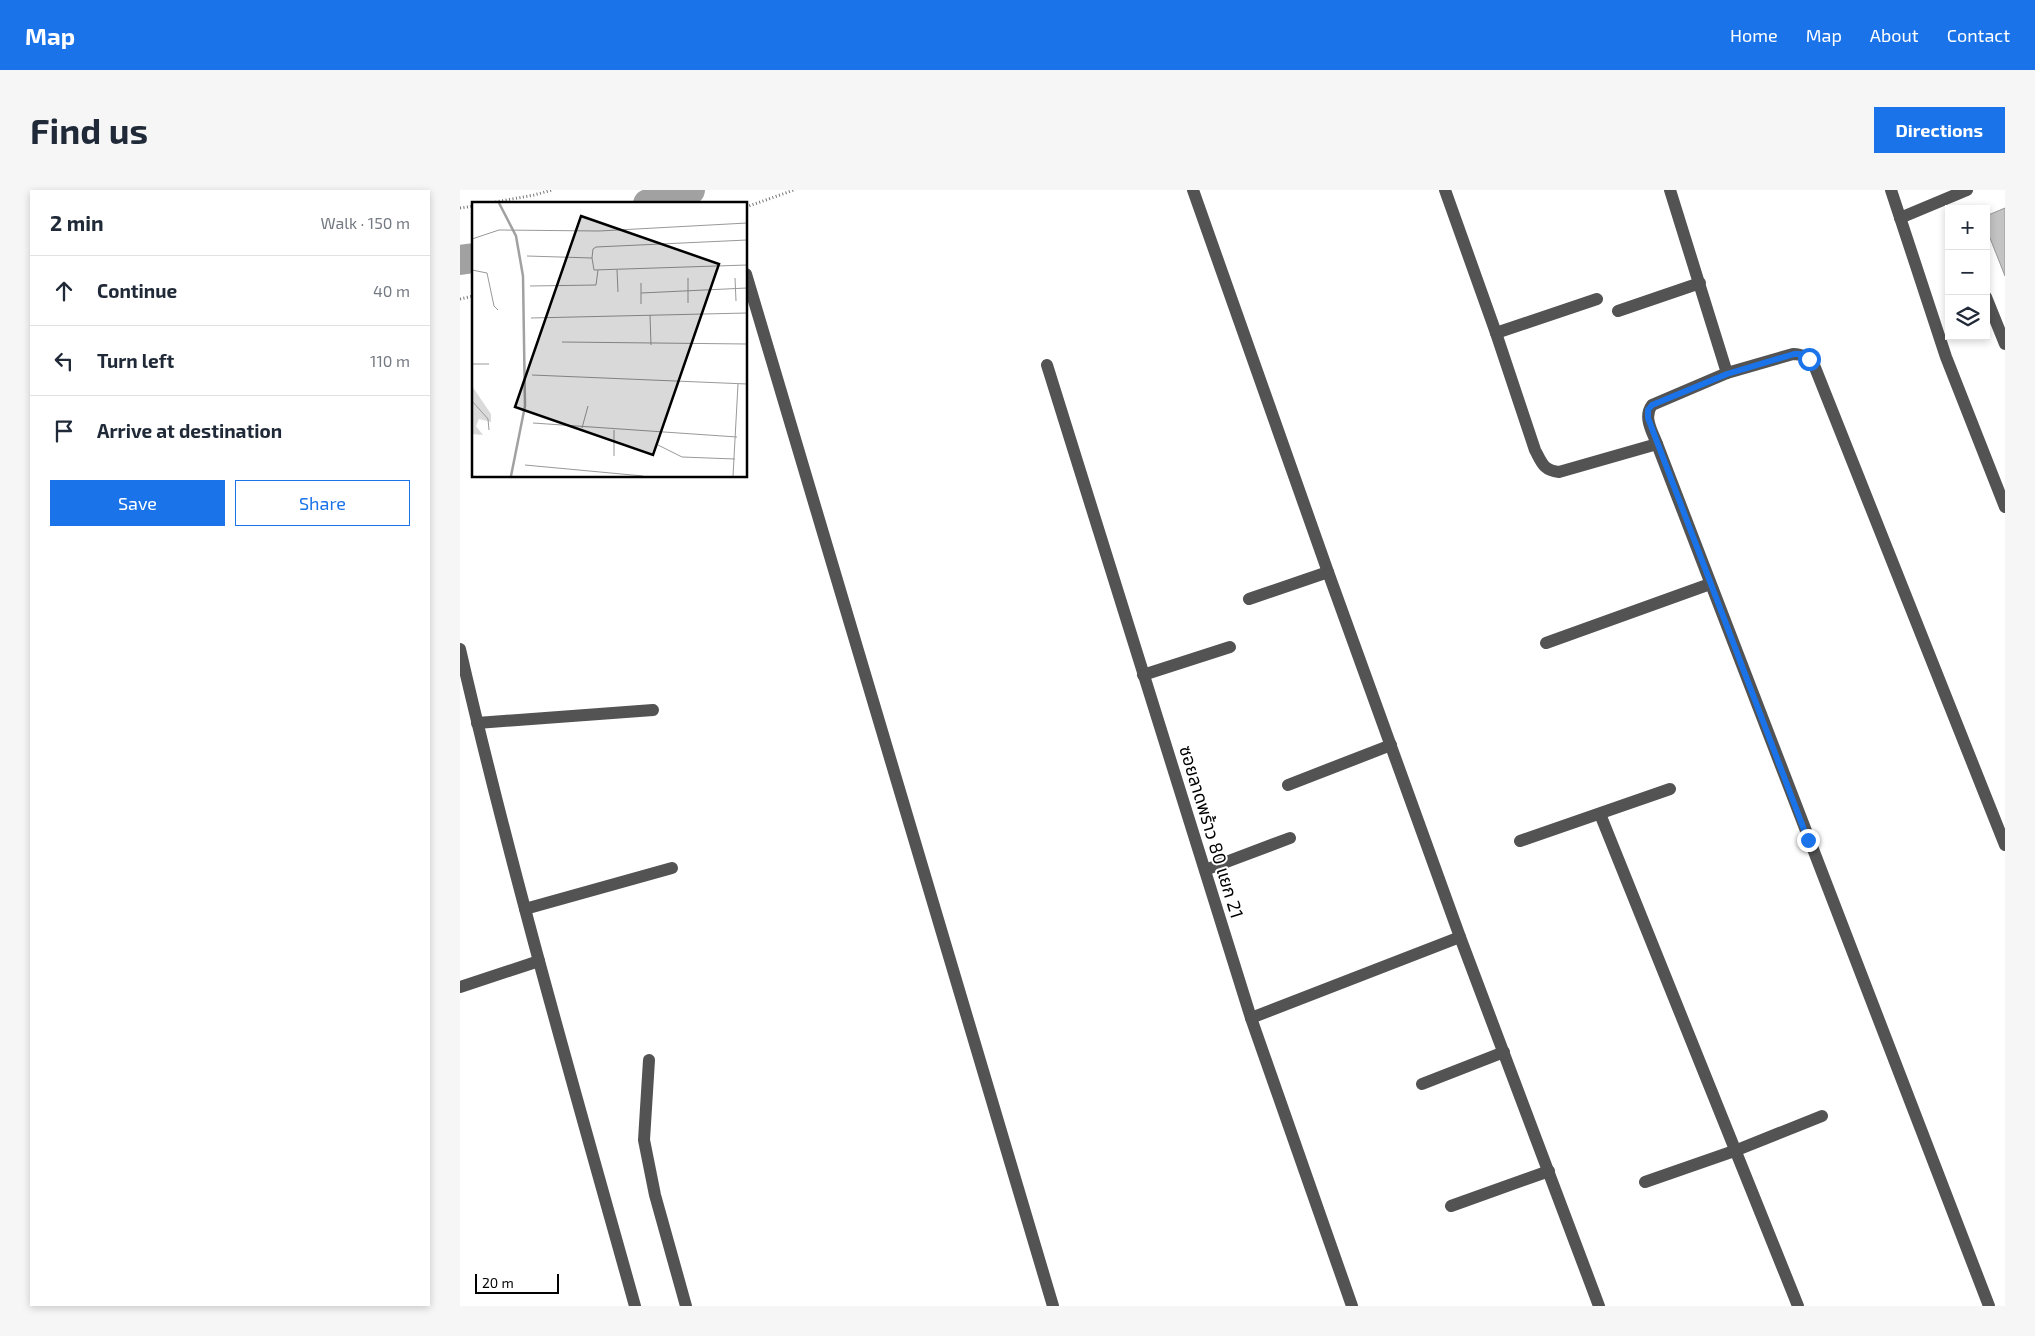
<!DOCTYPE html>
<html lang="en">
<head>
<meta charset="utf-8">
<style>
  :root { --surface:#fff; --page:#f6f6f7; --text:#1f2937; --muted:#747a83; --line:#e0e1e3; --accent:#1a73e8 }
  body { margin:0; font-family:"Exo 2","Noto Sans Thai",sans-serif; background:var(--page); color:var(--text) }
  .controls { position:absolute; right:15px; top:15px; display:grid; overflow:hidden; border-radius:0px; box-shadow:0 2px 8px #0003 }
  .controls button { width:45px; height:45px; display:grid; place-items:center; padding:0; border:0; border-bottom:1px solid var(--line); background:var(--surface); color:var(--text); font:25px sans-serif }
  .scale { position:absolute; left:15px; bottom:12px; width:84px; box-sizing:border-box; padding-left:5px; border:2px solid #000; border-top:0; font-size:14px; line-height:18px; white-space:nowrap; color:#000; -webkit-text-stroke:4px #fff; paint-order:stroke }
  .stop { position:absolute; width:15px; height:15px; margin:-11px; border:4px solid #1a73e8; border-radius:50%; background:#fff }
  .stop.end { background:#1a73e8; border-color:#fff; box-shadow:0 1px 5px #0008 }
  .list { margin:0; padding:0; list-style:none }
  h2 { display:flex; justify-content:space-between; align-items:center; height:65px; margin:0; padding:0 20px; font-size:21px }
  h2 small { font-size:16px; font-weight:400; color:var(--muted) }
  .list li { display:grid; grid-template-columns:32px 1fr auto; gap:15px; align-items:center; box-sizing:border-box; height:70px; padding:0 20px; border-top:1px solid var(--line) }
  .list b { display:block; font-size:19px; white-space:nowrap }
  .list em { font-size:16px; font-style:normal; color:var(--muted) }
  .actions { display:flex; gap:10px; padding:15px 20px }
  .actions a { flex:1; padding:11px 0; border:1px solid var(--accent); border-radius:0px; text-align:center; font-size:18px; color:var(--accent) }
  .actions .main { background:var(--accent); color:#fff }
  .icon { flex:none; width:28px; height:28px; fill:none; stroke:currentColor; stroke-width:2; stroke-linecap:round; stroke-linejoin:round }
  .map { position:relative; flex:none; width:1545px; height:1116px; overflow:hidden; border-radius:0px }
  header { display:flex; align-items:center; gap:30px; box-sizing:border-box; height:70px; padding:0 25px; background:var(--accent); color:#fff }
  header strong { font-size:24px }
  nav { display:flex; gap:28px; margin-inline-start:auto; font-size:18px }
  .intro { display:flex; align-items:center; justify-content:space-between; box-sizing:border-box; height:120px; padding:0 30px }
  h1 { margin:0; font-size:35px }
  .button { padding:12px 22px; border-radius:0px; background:var(--accent); color:#fff; font-size:18px; font-weight:700 }
  main { display:flex; gap:30px; padding:0 30px }
  aside { flex:1; background:var(--surface); border-radius:0px; box-shadow:0 2px 8px #0003 }
  .map>svg:first-child { display:block }
  .lines { fill:none; stroke-linecap:round; stroke-linejoin:round }
  .canal { stroke:#a1a1a1; stroke-width:30 }
  .building { fill:#c3c3c3; stroke:#979797 }
  .path { stroke:#757575; stroke-width:3; stroke-dasharray:1 2.5; stroke-linecap:butt }
  .minor { stroke:#535353; stroke-width:12 }
  .route { stroke:#1a73e8; stroke-width:6 }
  .labels { text-anchor:middle; stroke-width:4; stroke-linejoin:round; paint-order:stroke }
  .street-label { font-size:18px; fill:#000; stroke:#fff }
  .inset-river { fill:none; stroke:#a1a1a1; stroke-width:2.5 }
  .inset-road { fill:none; stroke:#999; stroke-width:1 }
  .view { fill:#000; fill-opacity:0.15; stroke:#000; stroke-width:2.5 }
  .inset-edge { fill:none; stroke:#000; stroke-width:2.5 }
</style>
</head>
<body>
<header>
<strong>Map</strong>
<nav><a>Home</a><a>Map</a><a>About</a><a>Contact</a></nav>
</header>
<div class="intro"><h1>Find us</h1><a class="button">Directions</a></div>
<main>
<aside>
<h2>2 min<small>Walk · 150 m</small></h2>
<ul class="list">
<li><svg class="icon" aria-label="ahead" viewBox="0 0 24 24"><path d="M12 20V5M6 11l6-6 6 6"/></svg><div><b>Continue</b></div><em>40 m</em></li>
<li><svg class="icon" aria-label="left" viewBox="0 0 24 24"><path d="M17 20v-9H6M10 6l-5 5 5 5"/></svg><div><b>Turn left</b></div><em>110 m</em></li>
<li><svg class="icon" aria-label="arrive" viewBox="0 0 24 24"><path d="M6 21V4h12l-3 4 3 4H6"/></svg><div><b>Arrive at destination</b></div></li>
</ul>
<div class="actions"><a class="main">Save</a><a>Share</a></div>
</aside>
<div class="map">
<svg width="1545" height="1116" viewBox="0 0 1545 1116">
  <rect width="100%" height="100%" fill="#fff"/>
  <g class="lines">
    <g class="canal">
      <path d="M 188,14 L 230,0"/>
      <path d="M 0,70 L 14,68"/>
    </g>
  </g>
  <path class="building" d="M 1545,18 L 1545,86 L 1526,38 L 1526,26 Z"/>
  <g class="lines">
    <g class="path">
      <path d="M 25,14 L 74,5 L 92,0"/>
      <path d="M 286,17 L 334,0"/>
      <path d="M 0,18 L 14,16"/>
      <path d="M 0,109 L 14,106"/>
    </g>
    <g class="minor">
      <path d="M 733,0 L 868,382 L 1000,747 L 1139,1116"/>
      <path d="M 985,0 L 1036,143 L 1075,260 C 1082,273 1083,280 1099,282 L 1197,254"/>
      <path d="M 1210,0 L 1267,183"/>
      <path d="M 1431,0 L 1486,167 L 1545,317"/>
      <path d="M 1440,28 L 1507,0"/>
      <path d="M 286,84 L 593,1116"/>
      <path d="M 1526,107 L 1545,154"/>
      <path d="M 1158,121 L 1240,93"/>
      <path d="M 1036,143 L 1137,109"/>
      <path d="M 587,175 L 791,828 L 892,1116"/>
      <path d="M 789,409 L 868,382"/>
      <path d="M 1086,453 L 1250,394"/>
      <path d="M 0,459 C 51,680 114,898 175,1116"/>
      <path d="M 683,485 L 770,457"/>
      <path d="M 17,533 L 193,520"/>
      <path d="M 828,595 L 931,555"/>
      <path d="M 1140,624 L 1338,1116"/>
      <path d="M 1060,651 L 1210,599"/>
      <path d="M 745,680 L 830,648"/>
      <path d="M 65,719 L 212,678"/>
      <path d="M 0,797 L 79,771"/>
      <path d="M 791,828 L 1000,747"/>
      <path d="M 189,870 L 184,950 L 195,1005 L 226,1116"/>
      <path d="M 962,894 L 1044,862"/>
      <path d="M 1185,992 L 1277,960 L 1362,926"/>
      <path d="M 991,1016 L 1089,981"/>
      <path d="M 1529,1116 L 1197,254 C 1192,241 1183,227 1192,215 L 1267,183 L 1333,164 C 1343,164 1348,168 1354,175 L 1545,655"/>
    </g>
  </g>
  <g class="lines">
    <path class="route" d="M 1348,650 L 1188,228 L 1188,220 L 1192,215 L 1267,184 L 1334,164 L 1340,164 L 1349,169"/>
  </g>
  <g class="labels">
    <g class="street-label">
      <text transform="translate(751 642) rotate(73)" y="6">ซอยลาดพร้าว 80 แยก 21</text>
    </g>
  </g>
  <g transform="translate(12 12)">
    <rect width="275" height="275" fill="#fff"/>
    <path d="M 0,184 L 19,212 L 19,220 L 7,217 L 4,224 L 11,233 L 0,232 Z" fill="#dadada"/>
    <path class="inset-river" d="M 27,1 L 44,34 L 51,74 L 53,204 L 39,274"/>
    <path class="inset-road" d="M 0,37 L 27,28 L 127,29 L 275,21M 275,38 L 124,45 L 121,47 L 120,56 L 122,68 L 275,63M 55,54 L 120,56M 0,68 L 15,71 L 22,104 L 26,108M 145,68 L 146,90M 216,76 L 216,101M 263,76 L 264,99M 169,81 L 169,102M 58,84 L 124,83 L 126,68M 169,91 L 275,86M 178,113 L 179,143M 59,116 L 275,111M 90,140 L 275,142M 0,162 L 17,162M 60,173 L 275,182M 0,199 L 16,217 L 17,228M 61,221 L 265,235M 110,226 L 116,204M 186,243 L 210,255 L 263,257M 142,254 L 142,228M 53,263 L 171,274M 261,274 L 266,182"/>
    <path class="view" d="M 109,14 L 247,62 L 181,253 L 43,205 Z"/>
    <rect width="275" height="275" class="inset-edge"/>
  </g>
</svg>
<div class="controls">
<button>+</button>
<button>−</button>
<button><svg class="icon" aria-label="layers" viewBox="0 0 24 24"><path d="M12 4l9 5-9 5-9-5zM3 14l9 5 9-5"/></svg></button>
</div>
<div class="scale">20 m</div>
<div class="stop" style="left:1349px;top:169px"></div>
<div class="stop end" style="left:1348px;top:650px"></div>
</div>
</main>
</body>
</html>
